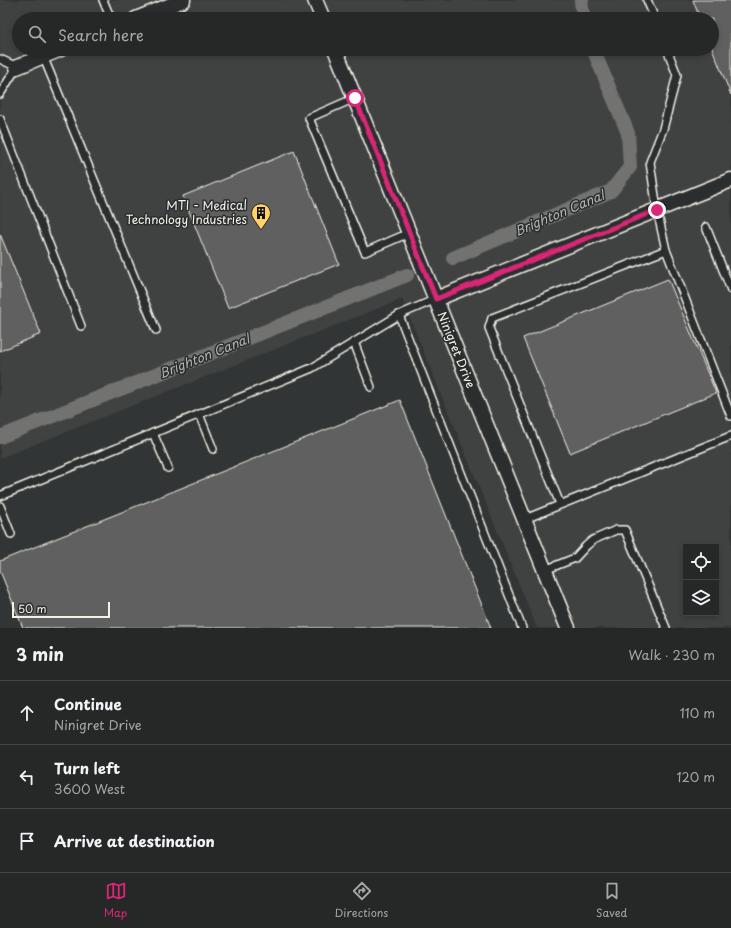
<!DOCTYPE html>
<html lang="en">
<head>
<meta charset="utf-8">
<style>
  :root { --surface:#262828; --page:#323434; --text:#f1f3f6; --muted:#a4a6a8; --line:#424445; --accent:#db2777 }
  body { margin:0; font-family:"Playpen Sans",sans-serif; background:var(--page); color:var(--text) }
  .controls { position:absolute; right:12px; bottom:12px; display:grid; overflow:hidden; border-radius:0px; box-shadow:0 2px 6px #0003 }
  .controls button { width:36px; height:36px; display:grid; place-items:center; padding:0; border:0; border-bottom:1px solid var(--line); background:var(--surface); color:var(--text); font:20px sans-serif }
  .scale { position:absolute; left:12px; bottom:10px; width:98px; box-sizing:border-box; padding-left:4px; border:2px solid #f4f1e8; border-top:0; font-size:11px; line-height:14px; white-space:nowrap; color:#f4f1e8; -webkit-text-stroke:3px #2a2d2e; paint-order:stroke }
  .stop { position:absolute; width:12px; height:12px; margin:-9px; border:3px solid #db2777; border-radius:50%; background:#fff }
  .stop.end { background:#db2777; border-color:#fff; box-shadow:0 1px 4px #0008 }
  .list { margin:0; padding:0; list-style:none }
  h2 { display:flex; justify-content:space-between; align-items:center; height:52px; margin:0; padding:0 16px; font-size:17px }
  h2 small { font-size:13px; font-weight:400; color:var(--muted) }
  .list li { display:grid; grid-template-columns:26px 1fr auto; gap:12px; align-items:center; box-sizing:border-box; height:64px; padding:0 16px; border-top:1px solid var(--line) }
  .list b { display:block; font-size:15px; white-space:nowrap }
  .list p { margin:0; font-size:13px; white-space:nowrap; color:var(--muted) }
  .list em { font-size:13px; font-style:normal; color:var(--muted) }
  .icon { flex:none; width:22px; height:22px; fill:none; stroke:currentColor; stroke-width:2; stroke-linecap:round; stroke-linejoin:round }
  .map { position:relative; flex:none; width:731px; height:628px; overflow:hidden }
  .search { position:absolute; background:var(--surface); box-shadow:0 2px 6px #0003; left:12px; right:12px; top:12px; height:44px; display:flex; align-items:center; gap:10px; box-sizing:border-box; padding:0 14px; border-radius:22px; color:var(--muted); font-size:15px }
  .sheet { height:244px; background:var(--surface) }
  nav { display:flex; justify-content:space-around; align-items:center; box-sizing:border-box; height:56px; border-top:1px solid var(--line); background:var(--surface); font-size:11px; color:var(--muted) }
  nav a { display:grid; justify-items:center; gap:2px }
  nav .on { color:var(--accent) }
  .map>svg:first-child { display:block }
  .built { fill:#404242; fill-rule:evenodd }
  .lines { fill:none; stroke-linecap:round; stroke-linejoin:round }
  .canal { stroke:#727370; stroke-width:14 }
  .building { fill:#5f605f; stroke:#f4f1e8 }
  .lane-casing { stroke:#f4f1e8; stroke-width:10 }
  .street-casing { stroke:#f4f1e8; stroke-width:17 }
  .lane { stroke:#2a2d2e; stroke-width:7 }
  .street { stroke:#2a2d2e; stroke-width:14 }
  .route { stroke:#db2777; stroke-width:5 }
  .labels { text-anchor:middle; stroke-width:3; stroke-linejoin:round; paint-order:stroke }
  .poi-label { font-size:12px; fill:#f4f1e8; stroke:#2a2d2e; text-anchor:end }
  .street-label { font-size:12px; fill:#f4f1e8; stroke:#2a2d2e }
  .water-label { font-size:13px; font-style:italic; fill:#b3b2ac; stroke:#2a2d2e }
</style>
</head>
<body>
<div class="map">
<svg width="731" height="628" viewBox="0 0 731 628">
  <rect width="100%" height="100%" fill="#323535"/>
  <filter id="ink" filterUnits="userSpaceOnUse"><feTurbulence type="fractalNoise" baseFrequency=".025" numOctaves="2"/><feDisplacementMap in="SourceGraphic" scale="8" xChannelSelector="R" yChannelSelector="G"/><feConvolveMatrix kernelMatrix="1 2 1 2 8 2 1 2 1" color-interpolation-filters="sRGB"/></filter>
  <g filter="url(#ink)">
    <path class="built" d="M 0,0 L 731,0 L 731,628 L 537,628 L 402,299 L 0,458 ZM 19,19 L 712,19 L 712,49 L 19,49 ZM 686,547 L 716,547 L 716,613 L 686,613 Z"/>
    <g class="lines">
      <g class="canal">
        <path d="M 582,0 L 581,2 L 584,19"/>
        <path d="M 453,258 L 611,191 L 630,167 L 628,133 L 593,49"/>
        <path d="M 0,437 L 407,275"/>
      </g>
    </g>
    <g class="building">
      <path d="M 693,0 L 731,0 L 731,95 L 712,48 L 712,19 L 700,19 Z"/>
      <path d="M 294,151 L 339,264 L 228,308 L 183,196 Z"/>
      <path d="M 0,234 L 41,334 L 0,351 Z"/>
      <path d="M 668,279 L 716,393 L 570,453 L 523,338 Z"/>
      <path d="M 400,400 L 491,628 L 23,628 L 0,571 L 0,561 Z"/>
    </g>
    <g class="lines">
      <g class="lane-casing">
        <g id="lane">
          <path d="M 103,0 L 111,19"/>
          <path d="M 647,0 L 655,19"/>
          <path d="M 43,56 L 156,330"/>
          <path d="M 0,59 L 17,67 L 0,94"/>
          <path d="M 355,98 L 309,118 L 365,252 L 409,233"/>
          <path d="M 0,119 L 81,326"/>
          <path d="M 706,227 L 731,290"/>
          <path d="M 666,250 L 657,210 L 650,162 L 663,129 L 677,75 L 667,49"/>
          <path d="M 399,315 L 522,628"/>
          <path d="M 354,342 L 371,387"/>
          <path d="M 199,414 L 213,449"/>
          <path d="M 153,433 L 168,468"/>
          <path d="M 0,496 L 312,368 L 399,315 L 436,299"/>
          <path d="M 560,504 L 489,328 L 492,318 L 666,250 L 731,416"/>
          <path d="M 0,506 L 11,534"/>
          <path d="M 525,519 L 731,436"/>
          <path d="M 545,570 L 575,558 L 586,546 L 593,540 L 616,530 L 625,530 L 666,628"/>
        </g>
      </g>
      <g class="street-casing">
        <g id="street">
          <path d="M 315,0 L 323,19"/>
          <path d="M 136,19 L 183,0"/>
          <path d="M 335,49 L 568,628"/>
          <path d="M 17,67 L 61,49"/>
          <path d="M 436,299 L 731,180"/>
        </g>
      </g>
      <use href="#lane" class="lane"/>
      <use href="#street" class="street"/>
    </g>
  </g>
  <g class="lines" filter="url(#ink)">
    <path class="route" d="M 355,98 L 436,299 L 657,210"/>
  </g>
  <defs>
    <g id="building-pin" transform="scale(1)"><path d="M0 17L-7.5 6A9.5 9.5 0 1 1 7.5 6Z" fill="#ffd166" stroke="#2a2d2e"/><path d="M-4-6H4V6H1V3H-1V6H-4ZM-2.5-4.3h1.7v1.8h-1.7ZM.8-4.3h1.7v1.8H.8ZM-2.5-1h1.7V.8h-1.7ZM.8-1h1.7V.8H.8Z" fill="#111"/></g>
  </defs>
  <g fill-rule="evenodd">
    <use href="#building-pin" x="261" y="213"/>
  </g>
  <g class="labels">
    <g class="poi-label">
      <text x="247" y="210">MTI - Medical<tspan x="247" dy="14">Technology Industries</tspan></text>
    </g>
    <g class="street-label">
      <text transform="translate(456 350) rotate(68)" y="4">Ninigret Drive</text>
    </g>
    <g class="water-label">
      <text transform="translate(559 213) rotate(-23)" y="5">Brighton Canal</text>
      <text transform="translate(204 356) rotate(-22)" y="5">Brighton Canal</text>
    </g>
  </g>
</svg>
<div class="controls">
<button><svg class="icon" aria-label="locate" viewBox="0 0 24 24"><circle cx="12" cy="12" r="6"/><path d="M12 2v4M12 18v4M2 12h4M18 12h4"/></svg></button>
<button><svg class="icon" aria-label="layers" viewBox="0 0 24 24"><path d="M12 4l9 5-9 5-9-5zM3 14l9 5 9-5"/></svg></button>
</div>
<div class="scale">50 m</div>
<div class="stop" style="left:355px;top:98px"></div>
<div class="stop end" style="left:657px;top:210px"></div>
<div class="search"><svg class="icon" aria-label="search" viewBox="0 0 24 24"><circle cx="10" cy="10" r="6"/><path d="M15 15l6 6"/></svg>Search here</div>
</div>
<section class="sheet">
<h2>3 min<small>Walk · 230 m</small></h2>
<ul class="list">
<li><svg class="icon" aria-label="ahead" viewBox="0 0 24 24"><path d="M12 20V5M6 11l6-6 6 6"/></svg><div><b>Continue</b><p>Ninigret Drive</p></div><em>110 m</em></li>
<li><svg class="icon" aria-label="left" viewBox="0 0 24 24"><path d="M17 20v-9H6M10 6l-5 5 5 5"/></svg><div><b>Turn left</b><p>3600 West</p></div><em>120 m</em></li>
<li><svg class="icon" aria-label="arrive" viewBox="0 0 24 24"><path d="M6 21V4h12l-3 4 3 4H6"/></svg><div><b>Arrive at destination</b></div></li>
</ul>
</section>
<nav>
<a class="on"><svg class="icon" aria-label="map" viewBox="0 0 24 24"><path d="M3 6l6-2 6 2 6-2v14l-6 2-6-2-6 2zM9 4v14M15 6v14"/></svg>Map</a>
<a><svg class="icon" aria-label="directions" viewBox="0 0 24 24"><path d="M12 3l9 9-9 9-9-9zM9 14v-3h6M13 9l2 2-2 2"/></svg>Directions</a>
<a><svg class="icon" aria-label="saved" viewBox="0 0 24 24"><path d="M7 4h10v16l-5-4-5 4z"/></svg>Saved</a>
</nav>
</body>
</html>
